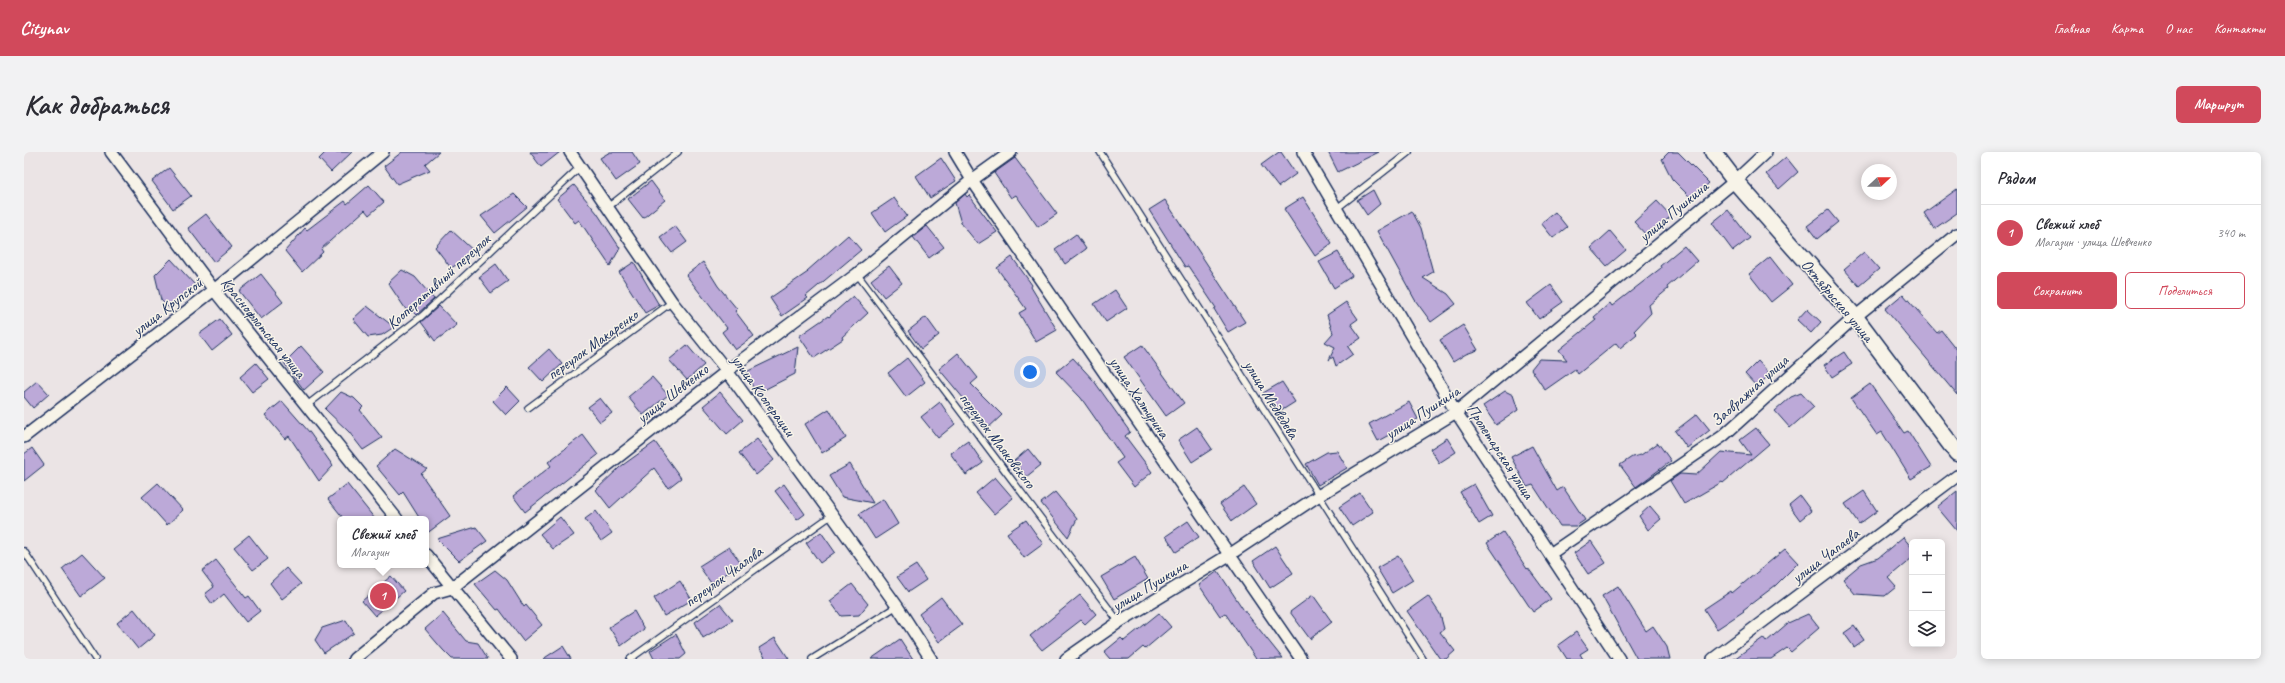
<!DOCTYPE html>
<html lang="ru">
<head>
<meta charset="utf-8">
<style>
  :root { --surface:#fff; --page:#f2f2f3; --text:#2b2b33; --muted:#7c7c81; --line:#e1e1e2; --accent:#d1495b }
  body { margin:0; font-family:Caveat,sans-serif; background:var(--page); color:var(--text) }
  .controls { position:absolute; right:12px; bottom:12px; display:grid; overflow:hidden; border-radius:6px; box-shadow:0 2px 10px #0003 }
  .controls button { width:36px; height:36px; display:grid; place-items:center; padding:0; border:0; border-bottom:1px solid var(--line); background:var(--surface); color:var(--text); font:20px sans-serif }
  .compass { position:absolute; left:1837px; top:12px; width:36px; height:36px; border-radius:50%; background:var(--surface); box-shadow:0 2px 10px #0003; rotate:68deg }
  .you { position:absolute; left:1006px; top:220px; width:14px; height:14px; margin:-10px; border:3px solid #fff; border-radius:50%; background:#1a73e8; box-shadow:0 0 0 6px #1a73e833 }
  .badge { display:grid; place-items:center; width:26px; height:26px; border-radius:50%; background:var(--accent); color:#fff; font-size:13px; font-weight:700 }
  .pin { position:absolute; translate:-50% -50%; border:2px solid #fff; box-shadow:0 1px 4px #0006 }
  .popup { position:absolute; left:313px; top:364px; width:92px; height:52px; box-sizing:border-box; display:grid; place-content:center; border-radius:6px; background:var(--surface); filter:drop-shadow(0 1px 3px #0005); font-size:13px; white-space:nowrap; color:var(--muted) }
  .popup b { font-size:15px; color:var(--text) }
  .popup::after { content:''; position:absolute; left:50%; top:100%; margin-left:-8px; border:8px solid transparent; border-top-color:var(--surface) }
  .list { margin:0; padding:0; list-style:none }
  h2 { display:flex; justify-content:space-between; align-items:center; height:52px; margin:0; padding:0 16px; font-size:17px }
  h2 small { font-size:13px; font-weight:400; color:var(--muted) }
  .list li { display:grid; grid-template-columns:26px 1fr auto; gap:12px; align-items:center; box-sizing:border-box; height:56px; padding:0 16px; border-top:1px solid var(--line) }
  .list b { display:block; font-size:15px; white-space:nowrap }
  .list p { margin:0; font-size:13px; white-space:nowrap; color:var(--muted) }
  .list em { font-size:13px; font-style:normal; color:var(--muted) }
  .actions { display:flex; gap:8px; padding:12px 16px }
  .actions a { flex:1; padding:9px 0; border:1px solid var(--accent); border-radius:6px; text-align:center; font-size:14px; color:var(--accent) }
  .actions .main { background:var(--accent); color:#fff }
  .icon { flex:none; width:22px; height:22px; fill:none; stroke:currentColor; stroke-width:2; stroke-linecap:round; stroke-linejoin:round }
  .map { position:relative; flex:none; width:1933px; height:507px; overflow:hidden; border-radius:6px }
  header { display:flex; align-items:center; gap:24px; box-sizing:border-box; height:56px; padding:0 20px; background:var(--accent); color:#fff }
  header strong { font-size:19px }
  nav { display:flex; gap:22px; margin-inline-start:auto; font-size:14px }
  .intro { display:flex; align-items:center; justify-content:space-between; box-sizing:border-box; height:96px; padding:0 24px }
  h1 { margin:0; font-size:28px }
  .button { padding:10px 18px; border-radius:6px; background:var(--accent); color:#fff; font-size:14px; font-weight:700 }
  main { display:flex; gap:24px; padding:0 24px }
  aside { flex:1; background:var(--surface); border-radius:6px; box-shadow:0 2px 10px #0003 }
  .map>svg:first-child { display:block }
  .building { fill:#bca9d8; stroke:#1b2f5e }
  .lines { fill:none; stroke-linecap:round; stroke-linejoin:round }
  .lane-casing { stroke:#1b2f5e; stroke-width:8 }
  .street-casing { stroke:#1b2f5e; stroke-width:14 }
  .secondary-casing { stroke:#1b2f5e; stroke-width:19 }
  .lane { stroke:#f7f3e8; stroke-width:5.5 }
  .street { stroke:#f7f3e8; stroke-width:11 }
  .secondary { stroke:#f7f3e8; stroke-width:16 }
  .labels { text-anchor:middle; stroke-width:3; stroke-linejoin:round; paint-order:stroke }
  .street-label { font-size:16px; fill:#1b2f5e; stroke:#f7f3e8 }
</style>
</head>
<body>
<header>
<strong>Citynav</strong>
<nav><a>Главная</a><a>Карта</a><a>О нас</a><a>Контакты</a></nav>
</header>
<div class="intro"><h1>Как добраться</h1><a class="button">Маршрут</a></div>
<main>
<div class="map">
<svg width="1933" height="507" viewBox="0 0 1933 507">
  <rect width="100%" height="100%" fill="#ebe4e5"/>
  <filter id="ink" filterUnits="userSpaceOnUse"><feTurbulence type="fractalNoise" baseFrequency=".025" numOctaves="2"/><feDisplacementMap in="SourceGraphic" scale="8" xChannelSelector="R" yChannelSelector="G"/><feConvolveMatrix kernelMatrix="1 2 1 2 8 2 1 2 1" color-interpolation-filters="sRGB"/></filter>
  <g filter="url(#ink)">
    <g class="building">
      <path d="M 302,0 L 328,0 L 307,20 L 295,7 Z"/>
      <path d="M 378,0 L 415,0 L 401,12 L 406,18 L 373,32 L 360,14 Z"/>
      <path d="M 506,0 L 536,0 L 517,15 Z"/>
      <path d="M 586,0 L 608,0 L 616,12 L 592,29 L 576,6 Z"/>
      <path d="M 1255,0 L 1257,0 L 1272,22 L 1254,35 L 1237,13 Z"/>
      <path d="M 1304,0 L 1355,0 L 1314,20 Z"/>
      <path d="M 1645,0 L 1654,0 L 1685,31 L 1668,47 L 1648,27 L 1638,7 Z"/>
      <path d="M 1762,5 L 1774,20 L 1755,37 L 1742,22 Z"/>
      <path d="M 917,6 L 932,29 L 906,46 L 892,24 Z"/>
      <path d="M 991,6 L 1033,62 L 1014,75 L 992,43 L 987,46 L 970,21 Z"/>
      <path d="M 145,16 L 167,44 L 149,57 L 128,29 Z"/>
      <path d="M 627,29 L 641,48 L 619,66 L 604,47 Z"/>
      <path d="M 345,33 L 360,50 L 345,63 L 341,58 L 297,97 L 299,100 L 278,120 L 261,99 L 281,76 L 283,78 L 321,49 L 323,52 Z"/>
      <path d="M 550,33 L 573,61 L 596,96 L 586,114 L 555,68 L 551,71 L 533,47 Z"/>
      <path d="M 1933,37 L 1933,61 L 1910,77 L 1900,61 Z"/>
      <path d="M 1349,38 L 1356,52 L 1343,63 L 1333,48 Z"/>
      <path d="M 490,42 L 503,55 L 471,81 L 457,64 Z"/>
      <path d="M 941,42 L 943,45 L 945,43 L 973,80 L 954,92 L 937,71 L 931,51 Z"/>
      <path d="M 1279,45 L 1308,91 L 1291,104 L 1260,57 Z"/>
      <path d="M 870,46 L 883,64 L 861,80 L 848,61 Z"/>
      <path d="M 1141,48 L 1221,170 L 1204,180 L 1190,157 L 1192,156 L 1164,114 L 1161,115 L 1125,58 Z"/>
      <path d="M 1633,49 L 1647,64 L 1624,85 L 1610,70 Z"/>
      <path d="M 1704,58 L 1726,86 L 1709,99 L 1688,71 Z"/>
      <path d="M 1804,58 L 1814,70 L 1793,87 L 1783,74 Z"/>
      <path d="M 1388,59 L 1397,76 L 1409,120 L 1399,126 L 1424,142 L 1432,152 L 1407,170 L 1391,148 L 1353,79 Z"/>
      <path d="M 1531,60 L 1543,75 L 1529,86 L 1517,71 Z"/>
      <path d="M 182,62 L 208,95 L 190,110 L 164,76 Z"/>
      <path d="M 651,74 L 663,90 L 648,101 L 636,85 Z"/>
      <path d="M 903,74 L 920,95 L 905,106 L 889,85 Z"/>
      <path d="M 427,78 L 452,101 L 427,116 L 411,95 Z"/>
      <path d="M 1586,79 L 1602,98 L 1583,114 L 1567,96 Z"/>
      <path d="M 1052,82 L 1062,97 L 1041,112 L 1031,97 Z"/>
      <path d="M 824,83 L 837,98 L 782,144 L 784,146 L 758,164 L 746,146 L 784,120 L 783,119 Z"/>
      <path d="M 1660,94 L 1673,109 L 1643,135 L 1644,137 L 1625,153 L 1627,161 L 1610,179 L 1613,182 L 1596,196 L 1592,191 L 1554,222 L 1551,217 L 1521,238 L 1507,217 L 1515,207 L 1543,208 L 1535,198 L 1572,168 L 1570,165 L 1586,151 L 1588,154 L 1637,116 L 1636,114 Z"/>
      <path d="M 1314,100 L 1328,124 L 1310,136 L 1295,110 Z"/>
      <path d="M 1840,100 L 1855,117 L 1835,134 L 1820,117 Z"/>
      <path d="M 988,105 L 1008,133 L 1007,135 L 1033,178 L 1012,190 L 995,161 L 1002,157 L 973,116 Z"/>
      <path d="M 1746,105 L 1768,133 L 1747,150 L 1725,122 Z"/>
      <path d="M 147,107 L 171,133 L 146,157 L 137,148 L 131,123 Z"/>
      <path d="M 610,110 L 635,153 L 621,161 L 595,120 Z"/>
      <path d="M 679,110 L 694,134 L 713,157 L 711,159 L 730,184 L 711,198 L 698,180 L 703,176 L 662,123 Z"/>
      <path d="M 472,112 L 484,129 L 467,141 L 455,125 Z"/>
      <path d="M 865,114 L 878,131 L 860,145 L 847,128 Z"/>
      <path d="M 378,118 L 391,125 L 410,147 L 392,163 L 388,159 L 385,162 L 364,131 Z"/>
      <path d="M 237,122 L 259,150 L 237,167 L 215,139 Z"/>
      <path d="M 1527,133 L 1539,150 L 1515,167 L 1503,151 Z"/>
      <path d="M 1091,138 L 1103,156 L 1082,170 L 1070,152 Z"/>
      <path d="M 1879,142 L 1913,181 L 1917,178 L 1933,198 L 1933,243 L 1861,157 Z"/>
      <path d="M 829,144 L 844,161 L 818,185 L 819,187 L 790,206 L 775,184 L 804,164 L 805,165 Z"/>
      <path d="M 1322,150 L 1334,167 L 1327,172 L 1337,186 L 1324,195 L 1329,202 L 1312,214 L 1309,205 L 1305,208 L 1311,195 L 1301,190 L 1309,181 L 1303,163 Z"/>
      <path d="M 343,154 L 370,175 L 358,183 L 344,185 L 329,167 Z"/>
      <path d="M 415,154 L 433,173 L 411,189 L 397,170 Z"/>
      <path d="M 1783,157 L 1797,170 L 1787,181 L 1773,168 Z"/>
      <path d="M 902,165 L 915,183 L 897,197 L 884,179 Z"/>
      <path d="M 196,167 L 208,183 L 188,199 L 175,182 Z"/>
      <path d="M 1439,173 L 1454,198 L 1442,202 L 1429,210 L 1416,188 Z"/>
      <path d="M 663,193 L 680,213 L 663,228 L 645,208 Z"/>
      <path d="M 1118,193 L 1160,251 L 1142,264 L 1100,205 Z"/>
      <path d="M 277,194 L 300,220 L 280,238 L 260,211 Z"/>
      <path d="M 774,195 L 771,222 L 732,242 L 722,220 Z"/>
      <path d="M 525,197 L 538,212 L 519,230 L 505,215 Z"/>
      <path d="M 1820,200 L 1828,212 L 1808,225 L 1800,213 Z"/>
      <path d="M 934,201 L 954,226 L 947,232 L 978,263 L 962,278 L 941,256 L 945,253 L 915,217 Z"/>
      <path d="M 883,206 L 901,230 L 882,245 L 864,221 Z"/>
      <path d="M 1049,206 L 1070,229 L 1106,280 L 1101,284 L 1128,320 L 1110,335 L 1092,311 L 1099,306 L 1057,246 L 1032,220 Z"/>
      <path d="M 1734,209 L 1746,222 L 1733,235 L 1721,222 Z"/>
      <path d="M 232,211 L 245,227 L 228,240 L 216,225 Z"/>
      <path d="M 628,225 L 644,243 L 619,263 L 604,245 Z"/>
      <path d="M 13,229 L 25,242 L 9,256 L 0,245 L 0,240 Z"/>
      <path d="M 1258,230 L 1271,250 L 1252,262 L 1239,241 Z"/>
      <path d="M 1846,232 L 1880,281 L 1884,279 L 1907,315 L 1887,327 L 1858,280 L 1853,283 L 1827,246 Z"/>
      <path d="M 483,235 L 496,249 L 482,263 L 469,249 Z"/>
      <path d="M 1481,239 L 1489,243 L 1494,258 L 1472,273 L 1459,254 Z"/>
      <path d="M 317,240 L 330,246 L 339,255 L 336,258 L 358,286 L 339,298 L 325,280 L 301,257 Z"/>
      <path d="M 696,240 L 719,268 L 703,282 L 679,254 Z"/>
      <path d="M 1777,241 L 1790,255 L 1766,276 L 1751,259 L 1767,245 Z"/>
      <path d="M 576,246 L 588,261 L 576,270 L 564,255 Z"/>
      <path d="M 258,249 L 286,281 L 309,314 L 295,329 L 265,284 L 261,287 L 241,263 Z"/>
      <path d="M 916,250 L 931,272 L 914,286 L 897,265 Z"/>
      <path d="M 1385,250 L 1394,267 L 1354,289 L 1345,272 Z"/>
      <path d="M 805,257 L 822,286 L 798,301 L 781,272 Z"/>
      <path d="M 1673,262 L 1686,278 L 1663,296 L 1651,279 Z"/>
      <path d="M 1173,275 L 1188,297 L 1168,310 L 1154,288 Z"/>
      <path d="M 1732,276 L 1745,292 L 1699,331 L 1698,330 L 1660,352 L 1646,329 L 1656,322 L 1672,323 L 1697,300 L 1727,303 L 1716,288 Z"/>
      <path d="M 559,283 L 574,303 L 501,360 L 489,344 L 527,314 L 524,310 Z"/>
      <path d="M 1423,286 L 1432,300 L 1415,311 L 1406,297 Z"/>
      <path d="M 733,287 L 750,308 L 732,323 L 715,301 Z"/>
      <path d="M 944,289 L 959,311 L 942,323 L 926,301 Z"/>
      <path d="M 631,290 L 657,326 L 644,336 L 630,316 L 586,356 L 572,338 L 596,315 Z"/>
      <path d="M 1634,291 L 1647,309 L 1612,335 L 1596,313 L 1608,305 L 1617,303 Z"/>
      <path d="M 1508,294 L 1533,339 L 1539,335 L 1561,368 L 1552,374 L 1536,374 L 1509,333 L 1503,335 L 1487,305 Z"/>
      <path d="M 8,296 L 20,313 L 0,329 L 0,302 Z"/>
      <path d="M 371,297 L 403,317 L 397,322 L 426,364 L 402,382 L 402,367 L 396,367 L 379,340 L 376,343 L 352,314 Z"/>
      <path d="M 1004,297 L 1017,313 L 1002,325 L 990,309 Z"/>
      <path d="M 1313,299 L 1323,316 L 1294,333 L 1282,312 L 1303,300 Z"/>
      <path d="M 826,312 L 849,351 L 818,345 L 805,324 Z"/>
      <path d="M 971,325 L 989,346 L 970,362 L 952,341 Z"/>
      <path d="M 134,331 L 159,358 L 143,373 L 118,345 Z"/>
      <path d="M 323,332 L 351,367 L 320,367 L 304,347 Z"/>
      <path d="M 760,332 L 781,362 L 773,368 L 751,339 Z"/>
      <path d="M 1450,332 L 1468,364 L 1455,372 L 1436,340 Z"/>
      <path d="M 1220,335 L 1232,352 L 1208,369 L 1196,352 Z"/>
      <path d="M 1840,339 L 1853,359 L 1835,372 L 1821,352 Z"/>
      <path d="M 1933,339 L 1933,379 L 1913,355 Z"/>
      <path d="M 1031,340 L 1053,367 L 1044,385 L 1017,351 Z"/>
      <path d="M 1336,341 L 1349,360 L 1328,374 L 1315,355 Z"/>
      <path d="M 1776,344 L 1787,359 L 1776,368 L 1765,353 Z"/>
      <path d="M 859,347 L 874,372 L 851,387 L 835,362 Z"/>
      <path d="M 1626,354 L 1637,367 L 1624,378 L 1615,364 Z"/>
      <path d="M 572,359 L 588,381 L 577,389 L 561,367 Z"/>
      <path d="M 536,365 L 550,383 L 529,397 L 516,382 Z"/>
      <path d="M 1002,368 L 1019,392 L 1000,406 L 983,381 Z"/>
      <path d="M 1164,369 L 1175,385 L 1152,400 L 1142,384 Z"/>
      <path d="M 452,375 L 463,389 L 435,409 L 413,387 Z"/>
      <path d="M 797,380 L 811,400 L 796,411 L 782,391 Z"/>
      <path d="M 1479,380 L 1503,417 L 1504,416 L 1527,447 L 1509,460 L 1463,391 Z"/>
      <path d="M 225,383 L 244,407 L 229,418 L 210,395 Z"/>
      <path d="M 1879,385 L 1888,396 L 1888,406 L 1864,426 L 1872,435 L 1861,444 L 1831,442 L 1819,427 L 1837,412 L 1854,406 Z"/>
      <path d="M 1567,389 L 1582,411 L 1564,422 L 1550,401 Z"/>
      <path d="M 1251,394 L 1269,421 L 1246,436 L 1229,409 Z"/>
      <path d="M 705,395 L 718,412 L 687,431 L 675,414 Z"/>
      <path d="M 1761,397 L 1774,411 L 1752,433 L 1719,458 L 1720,459 L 1693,477 L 1680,457 L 1707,439 L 1708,441 Z"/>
      <path d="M 58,401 L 81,426 L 57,444 L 38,417 Z"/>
      <path d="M 1374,404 L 1389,428 L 1368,441 L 1353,416 Z"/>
      <path d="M 1111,405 L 1124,427 L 1090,447 L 1077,425 Z"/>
      <path d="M 192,408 L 222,446 L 225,444 L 236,459 L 222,470 L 200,442 L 188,452 L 181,442 L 190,435 L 178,419 Z"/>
      <path d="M 892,413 L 902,428 L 884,440 L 873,425 Z"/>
      <path d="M 262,416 L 277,432 L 258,447 L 246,431 Z"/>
      <path d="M 471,418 L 483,428 L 500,455 L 502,453 L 518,473 L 499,489 L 475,457 L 473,458 L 451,432 Z"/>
      <path d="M 1194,419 L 1219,457 L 1259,507 L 1232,507 L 1201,461 L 1196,464 L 1175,433 Z"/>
      <path d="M 367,424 L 380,439 L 351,464 L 338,449 Z"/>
      <path d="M 656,429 L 668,448 L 640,464 L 630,446 Z"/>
      <path d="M 828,432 L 844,452 L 835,463 L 817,464 L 806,449 Z"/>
      <path d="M 1594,434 L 1622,479 L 1629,474 L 1643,495 L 1646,507 L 1613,507 L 1578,444 Z"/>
      <path d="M 1056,443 L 1072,462 L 1061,472 L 1057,468 L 1018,498 L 1006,484 Z"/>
      <path d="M 1289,443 L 1308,470 L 1286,487 L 1266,460 Z"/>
      <path d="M 1404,444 L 1416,462 L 1420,477 L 1416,480 L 1431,499 L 1422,507 L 1416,507 L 1383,459 Z"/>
      <path d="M 917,445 L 938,473 L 915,490 L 895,462 Z"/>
      <path d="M 696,452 L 709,468 L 679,486 L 671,470 Z"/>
      <path d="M 110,457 L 131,483 L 114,497 L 93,471 Z"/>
      <path d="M 610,459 L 620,477 L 597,494 L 585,475 Z"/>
      <path d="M 419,461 L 442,489 L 454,491 L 464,507 L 428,507 L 419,498 L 401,477 Z"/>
      <path d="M 1135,461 L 1147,475 L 1121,497 L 1119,495 L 1105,507 L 1086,507 L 1080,500 L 1097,486 L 1100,489 Z"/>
      <path d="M 1784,462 L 1795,476 L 1767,500 L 1763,496 L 1747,507 L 1710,507 L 1739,486 L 1742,490 L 1764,471 Z"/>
      <path d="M 322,468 L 330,481 L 300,501 L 291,488 L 298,476 Z"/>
      <path d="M 1830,474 L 1840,488 L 1830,495 L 1820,481 Z"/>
      <path d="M 1552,480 L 1564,497 L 1556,502 L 1559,507 L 1543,507 L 1534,493 Z"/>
      <path d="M 652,482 L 662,502 L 656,507 L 630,507 L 626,499 Z"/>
      <path d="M 751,486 L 765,507 L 742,507 L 735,496 Z"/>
      <path d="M 876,487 L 889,507 L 847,507 Z"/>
      <path d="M 539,494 L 547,507 L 519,507 Z"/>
    </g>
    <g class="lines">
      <g class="lane-casing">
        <g id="lane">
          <path d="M 1076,0 L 1399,507"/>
          <path d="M 584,55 L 654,0"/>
          <path d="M 1312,57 L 1385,0"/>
          <path d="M 833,122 L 1095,470"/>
          <path d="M 282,254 L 398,164 L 556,15"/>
          <path d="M 504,256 L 648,150"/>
          <path d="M 0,399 L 71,507"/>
          <path d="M 606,507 L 808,363"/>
          <path d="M 788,507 L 873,454"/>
        </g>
      </g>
      <g class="street-casing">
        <g id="street">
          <path d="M 87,0 L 190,138 L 373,367"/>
          <path d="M 546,0 L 648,150 L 703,219 L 808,363 L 873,454 L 907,507"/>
          <path d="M 931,0 L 948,28 L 1277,507"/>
          <path d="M 1279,0 L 1432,260 L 1595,507"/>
          <path d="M 0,285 L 190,138 L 359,0"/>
          <path d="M 1526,402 L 1699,284 L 1831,165 L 1933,82"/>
          <path d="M 402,403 L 487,507"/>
          <path d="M 330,507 L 410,441 L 428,436 L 703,219 L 833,122 L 948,28 L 987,0"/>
          <path d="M 1042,507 L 1095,470 L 1205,403 L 1294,344 L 1432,260 L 1711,29 L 1742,0"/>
          <path d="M 1689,507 L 1933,324"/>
        </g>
      </g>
      <g class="secondary-casing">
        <path id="secondary" d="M 1689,0 L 1711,29 L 1831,165 L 1933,301"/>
      </g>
      <use href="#lane" class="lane"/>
      <use href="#street" class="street"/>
      <use href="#secondary" class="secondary"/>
    </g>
  </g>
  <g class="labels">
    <g class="street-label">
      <text transform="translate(1649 59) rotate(-40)" y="6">улица Пушкина</text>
      <text transform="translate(414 129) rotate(-42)" y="6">Кооперативный переулок</text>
      <text transform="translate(1814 148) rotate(50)" y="6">Октябрьская улица</text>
      <text transform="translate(143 154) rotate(-38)" y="6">улица Крупской</text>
      <text transform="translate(240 175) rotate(51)" y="6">Краснофлотская улица</text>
      <text transform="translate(568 192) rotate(-36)" y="6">переулок Макаренко</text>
      <text transform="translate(1725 238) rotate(-42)" y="6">Заовражная улица</text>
      <text transform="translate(648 241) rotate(-38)" y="6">улица Шевченко</text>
      <text transform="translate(740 243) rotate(54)" y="6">улица Кооперации</text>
      <text transform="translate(1116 245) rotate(56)" y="6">улица Халтурина</text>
      <text transform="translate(1248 247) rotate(58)" y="6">улица Медведева</text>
      <text transform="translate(1398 260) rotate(-33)" y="6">улица Пушкина</text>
      <text transform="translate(974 288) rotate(53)" y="6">переулок Маяковского</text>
      <text transform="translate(1477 299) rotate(57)" y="6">Пролетарская улица</text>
      <text transform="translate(1801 403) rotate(-37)" y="6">улица Чапаева</text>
      <text transform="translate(699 424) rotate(-36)" y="6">переулок Чкалова</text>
      <text transform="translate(1125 433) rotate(-31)" y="6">улица Пушкина</text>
    </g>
  </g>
</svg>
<div class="controls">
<button>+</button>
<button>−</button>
<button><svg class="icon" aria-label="layers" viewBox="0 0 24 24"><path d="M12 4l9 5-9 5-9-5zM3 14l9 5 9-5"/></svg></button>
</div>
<svg class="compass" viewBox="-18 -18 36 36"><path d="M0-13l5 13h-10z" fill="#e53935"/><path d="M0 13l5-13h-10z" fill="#7c7c81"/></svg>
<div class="you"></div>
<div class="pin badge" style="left:359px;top:444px">1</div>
<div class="popup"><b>Свежий хлеб</b>Магазин</div>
</div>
<aside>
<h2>Рядом<small></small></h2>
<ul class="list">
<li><span class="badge">1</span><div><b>Свежий хлеб</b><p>Магазин · улица Шевченко</p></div><em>340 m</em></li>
</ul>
<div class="actions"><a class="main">Сохранить</a><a>Поделиться</a></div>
</aside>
</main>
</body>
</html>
